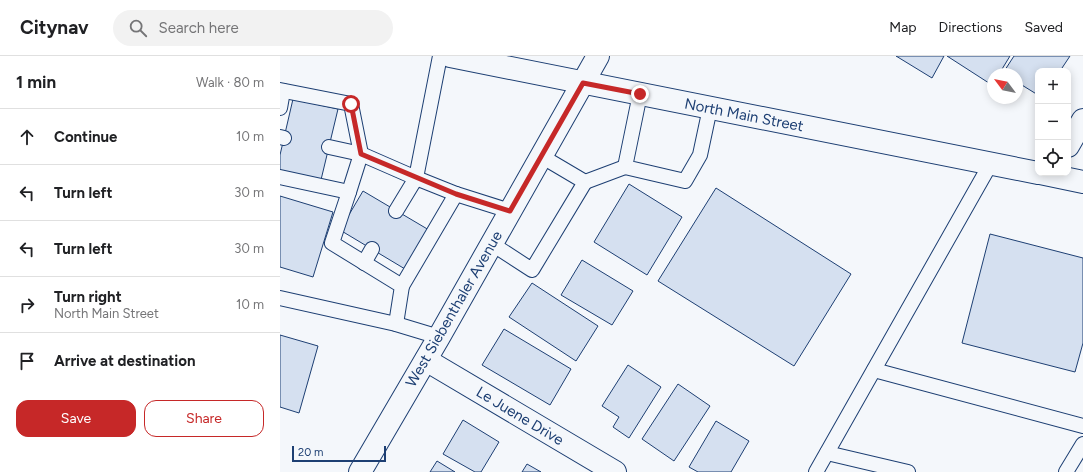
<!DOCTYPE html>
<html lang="en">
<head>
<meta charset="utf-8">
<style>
  :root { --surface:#fff; --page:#f2f2f2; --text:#202124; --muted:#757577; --line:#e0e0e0; --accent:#c62828 }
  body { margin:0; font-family:Figtree,sans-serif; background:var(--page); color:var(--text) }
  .controls { position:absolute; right:12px; top:12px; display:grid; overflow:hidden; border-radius:8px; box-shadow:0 2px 10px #0003 }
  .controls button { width:36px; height:36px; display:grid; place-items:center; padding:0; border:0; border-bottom:1px solid var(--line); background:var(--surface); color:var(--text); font:20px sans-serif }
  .compass { position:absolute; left:707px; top:12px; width:36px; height:36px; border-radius:50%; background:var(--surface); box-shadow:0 2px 10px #0003; rotate:302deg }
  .scale { position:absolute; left:12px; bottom:10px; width:94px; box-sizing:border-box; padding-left:4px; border:2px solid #1d3f73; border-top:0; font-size:11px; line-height:14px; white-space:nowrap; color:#1d3f73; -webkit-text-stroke:3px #f4f7fb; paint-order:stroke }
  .stop { position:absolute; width:12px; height:12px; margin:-9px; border:3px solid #c62828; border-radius:50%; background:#fff }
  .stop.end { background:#c62828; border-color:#fff; box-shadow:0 1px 4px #0008 }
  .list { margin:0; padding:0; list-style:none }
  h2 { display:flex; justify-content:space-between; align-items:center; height:52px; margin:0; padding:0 16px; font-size:17px }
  h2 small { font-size:13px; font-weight:400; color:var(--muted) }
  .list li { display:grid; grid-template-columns:26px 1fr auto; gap:12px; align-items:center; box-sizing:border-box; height:56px; padding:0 16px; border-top:1px solid var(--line) }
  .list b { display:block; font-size:15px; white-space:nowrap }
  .list p { margin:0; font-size:13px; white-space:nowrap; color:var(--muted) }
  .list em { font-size:13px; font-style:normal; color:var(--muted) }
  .actions { display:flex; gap:8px; padding:12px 16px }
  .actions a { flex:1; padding:9px 0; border:1px solid var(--accent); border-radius:12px; text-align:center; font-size:14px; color:var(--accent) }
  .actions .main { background:var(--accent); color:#fff }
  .icon { flex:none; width:22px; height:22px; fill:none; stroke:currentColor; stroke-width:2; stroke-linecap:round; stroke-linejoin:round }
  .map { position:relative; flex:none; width:803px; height:416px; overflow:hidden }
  header { display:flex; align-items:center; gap:24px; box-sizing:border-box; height:56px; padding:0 20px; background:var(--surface); border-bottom:1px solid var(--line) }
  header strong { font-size:19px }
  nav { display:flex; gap:22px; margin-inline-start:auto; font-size:14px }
  .search { width:280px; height:36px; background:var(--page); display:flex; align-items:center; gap:10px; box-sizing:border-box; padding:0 14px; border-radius:22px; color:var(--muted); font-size:15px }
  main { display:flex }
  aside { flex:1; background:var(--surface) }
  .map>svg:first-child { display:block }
  .building { fill:#d5e0f0; stroke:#1d3f73 }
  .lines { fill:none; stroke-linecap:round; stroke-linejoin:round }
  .lane-casing { stroke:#1d3f73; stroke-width:16 }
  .street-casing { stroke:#1d3f73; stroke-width:24 }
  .secondary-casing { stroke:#1d3f73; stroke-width:24 }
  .primary-casing { stroke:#1d3f73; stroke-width:24 }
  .lane { stroke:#f4f7fb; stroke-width:14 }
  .street { stroke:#f4f7fb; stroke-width:22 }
  .secondary { stroke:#f4f7fb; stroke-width:22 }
  .primary { stroke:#f4f7fb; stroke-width:22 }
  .route { stroke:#c62828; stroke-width:5 }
  .labels { text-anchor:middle; stroke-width:3; stroke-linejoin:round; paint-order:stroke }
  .street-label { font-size:15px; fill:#1d3f73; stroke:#f4f7fb }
</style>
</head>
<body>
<header>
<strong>Citynav</strong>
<div class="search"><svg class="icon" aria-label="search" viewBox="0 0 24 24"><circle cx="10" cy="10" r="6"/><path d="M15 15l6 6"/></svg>Search here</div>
<nav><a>Map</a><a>Directions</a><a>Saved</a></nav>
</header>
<main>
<aside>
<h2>1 min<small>Walk · 80 m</small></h2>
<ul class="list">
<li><svg class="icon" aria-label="ahead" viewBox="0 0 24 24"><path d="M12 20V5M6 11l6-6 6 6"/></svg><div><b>Continue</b></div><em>10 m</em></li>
<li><svg class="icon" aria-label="left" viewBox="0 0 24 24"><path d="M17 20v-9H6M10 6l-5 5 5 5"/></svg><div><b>Turn left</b></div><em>30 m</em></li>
<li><svg class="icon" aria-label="left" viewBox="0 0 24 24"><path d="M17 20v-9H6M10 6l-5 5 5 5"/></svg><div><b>Turn left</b></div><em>30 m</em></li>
<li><svg class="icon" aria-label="right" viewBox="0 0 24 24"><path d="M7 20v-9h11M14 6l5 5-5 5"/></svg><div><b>Turn right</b><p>North Main Street</p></div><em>10 m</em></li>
<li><svg class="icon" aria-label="arrive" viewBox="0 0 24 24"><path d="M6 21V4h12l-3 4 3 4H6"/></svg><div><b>Arrive at destination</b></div></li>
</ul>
<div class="actions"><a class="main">Save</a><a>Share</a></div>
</aside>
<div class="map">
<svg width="803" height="416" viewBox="0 0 803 416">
  <rect width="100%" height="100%" fill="#f4f7fb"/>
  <g class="building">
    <path d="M 616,0 L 664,0 L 652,22 Z"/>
    <path d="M 667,0 L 730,0 L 719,18 L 713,18 L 712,29 Z"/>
    <path d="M 734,0 L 790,0 L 780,15 L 758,15 L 758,39 L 737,26 L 737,18 L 723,17 Z"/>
    <path d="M 13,43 L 58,53 L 40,128 L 0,118 L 0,99 Z"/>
    <path d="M 349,128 L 402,161 L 367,219 L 314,186 Z"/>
    <path d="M 436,132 L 571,218 L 514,310 L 378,225 Z"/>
    <path d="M 83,135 L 149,174 L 125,213 L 60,174 Z"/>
    <path d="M 0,140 L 53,156 L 33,221 L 0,211 Z"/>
    <path d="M 710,178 L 803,202 L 803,287 L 795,316 L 682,287 Z"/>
    <path d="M 302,204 L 353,235 L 332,269 L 281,239 Z"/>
    <path d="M 252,227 L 318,270 L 296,305 L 229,261 Z"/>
    <path d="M 224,273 L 291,313 L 270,349 L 202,309 Z"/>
    <path d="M 0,279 L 38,290 L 19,357 L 0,351 Z"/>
    <path d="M 348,309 L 381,331 L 349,382 L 333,371 L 339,361 L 322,350 Z"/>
    <path d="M 398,328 L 430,350 L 394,405 L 362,383 Z"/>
    <path d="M 183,364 L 219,386 L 201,416 L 195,416 L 163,398 Z"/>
    <path d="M 436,365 L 469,385 L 451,416 L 418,416 L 409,411 Z"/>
    <path d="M 157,405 L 175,416 L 150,416 Z"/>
    <path d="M 247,408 L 261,416 L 242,416 Z"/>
  </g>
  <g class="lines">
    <g class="lane-casing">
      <g id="lane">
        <path d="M 0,34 L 71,48 L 81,98 L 69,136 L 0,121"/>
        <path d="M 360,38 L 345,111 L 405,125 L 420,99 L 430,52"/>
        <path d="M 0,52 L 3,35"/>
        <path d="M 0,81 L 4,82"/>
        <path d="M 49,91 L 81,98 L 136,122 L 160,0"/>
        <path d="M 261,100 L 305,126 L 345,111"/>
        <path d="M 69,136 L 52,187 L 122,230 L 116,268"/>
        <path d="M 116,155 L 136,122 L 176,138 L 230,155"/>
        <path d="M 212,188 L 252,214 L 305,126"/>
        <path d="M 84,207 L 92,193"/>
        <path d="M 122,230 L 176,138"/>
        <path d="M 0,242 L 116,268 L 159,281"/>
        <path d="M 594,314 L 803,370"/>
        <path d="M 547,397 L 628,416"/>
        <path d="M 536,416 L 711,107"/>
        <path d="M 786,416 L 803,388"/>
      </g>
    </g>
    <g class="street-casing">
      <g id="street">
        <path d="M 788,90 L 803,64"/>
        <path d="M 146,304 L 335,416"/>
      </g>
    </g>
    <g class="secondary-casing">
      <path id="secondary" d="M 80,416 L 159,281 L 318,0"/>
    </g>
    <g class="primary-casing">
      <g id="primary">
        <path d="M 170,0 L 758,117"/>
        <path d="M 760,117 L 803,126"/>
      </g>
    </g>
    <use href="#lane" class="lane"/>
    <use href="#street" class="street"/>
    <use href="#secondary" class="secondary"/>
    <use href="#primary" class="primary"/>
  </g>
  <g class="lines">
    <path class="route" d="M 71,48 L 81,98 L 176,138 L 230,155 L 303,27 L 360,38"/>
  </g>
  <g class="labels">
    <g class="street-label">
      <text transform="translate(464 59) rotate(11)" y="5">North Main Street</text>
      <text transform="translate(174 253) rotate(-60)" y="5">West Siebenthaler Avenue</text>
      <text transform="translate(240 360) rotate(31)" y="5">Le Juene Drive</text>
    </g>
  </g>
</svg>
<div class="controls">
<button>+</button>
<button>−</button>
<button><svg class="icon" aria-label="locate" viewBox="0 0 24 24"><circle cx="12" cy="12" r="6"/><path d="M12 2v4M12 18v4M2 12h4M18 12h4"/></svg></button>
</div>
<svg class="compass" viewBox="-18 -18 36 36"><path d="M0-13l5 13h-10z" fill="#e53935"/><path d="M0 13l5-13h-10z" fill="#757577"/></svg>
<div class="scale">20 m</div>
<div class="stop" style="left:71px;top:48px"></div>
<div class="stop end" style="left:360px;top:38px"></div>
</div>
</main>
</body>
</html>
